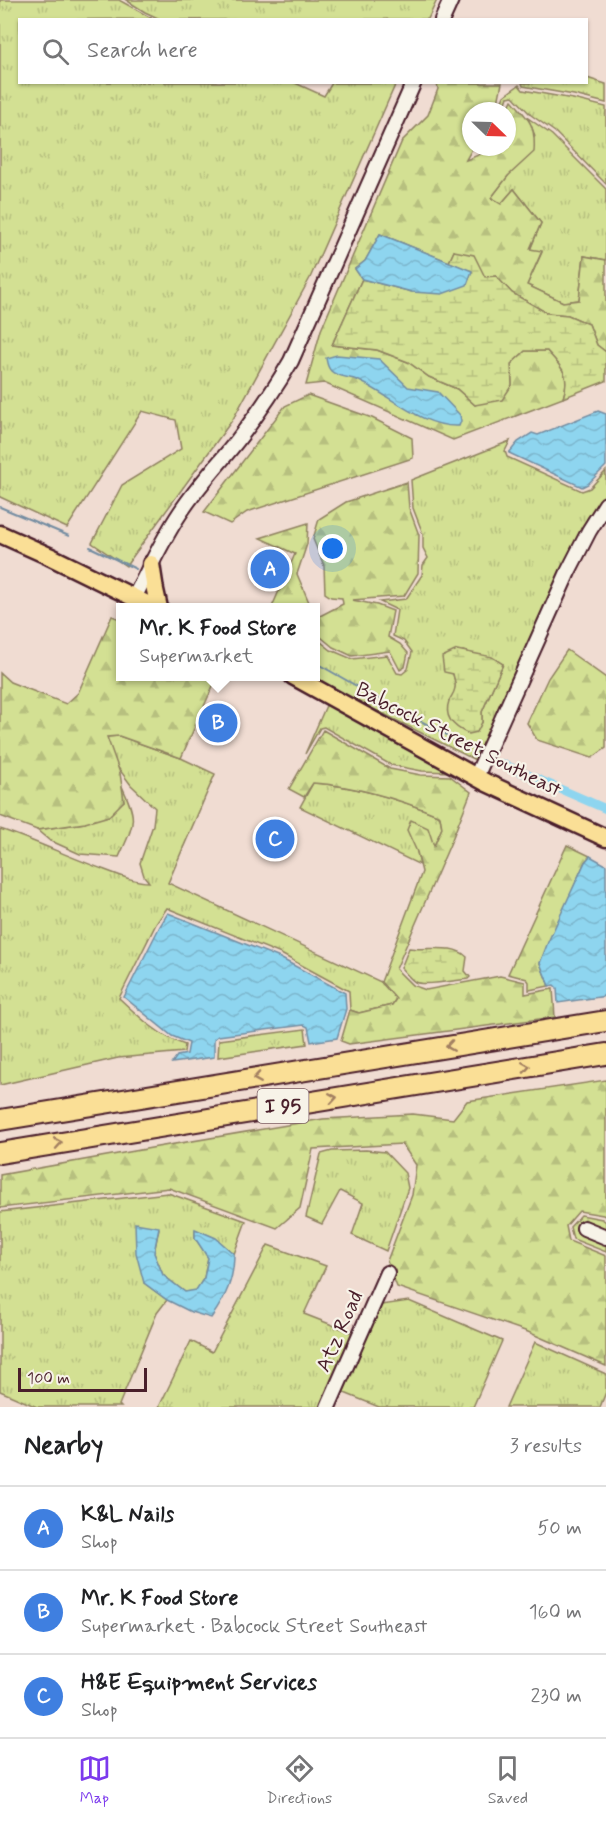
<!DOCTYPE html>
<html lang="en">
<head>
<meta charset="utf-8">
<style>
  :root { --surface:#fff; --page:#f2f2f2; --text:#202124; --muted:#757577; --line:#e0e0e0; --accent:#7c3aed }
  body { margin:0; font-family:Mynerve,sans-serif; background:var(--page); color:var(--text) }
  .compass { position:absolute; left:462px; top:102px; width:54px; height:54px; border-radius:50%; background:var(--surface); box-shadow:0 2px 4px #0004; rotate:113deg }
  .scale { position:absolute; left:18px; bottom:15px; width:129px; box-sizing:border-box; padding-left:6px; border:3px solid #4a1f2b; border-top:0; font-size:16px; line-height:21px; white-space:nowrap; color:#4a1f2b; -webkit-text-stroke:4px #f7f3e8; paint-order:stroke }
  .you { position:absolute; left:333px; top:549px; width:21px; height:21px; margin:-15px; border:4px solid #fff; border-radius:50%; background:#1a73e8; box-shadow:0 0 0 9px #1a73e833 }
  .badge { display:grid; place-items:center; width:39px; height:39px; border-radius:50%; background:var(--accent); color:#fff; font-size:20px; font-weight:700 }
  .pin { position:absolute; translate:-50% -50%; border:3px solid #fff; box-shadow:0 2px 6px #0006 }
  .popup { position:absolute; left:116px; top:603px; width:204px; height:78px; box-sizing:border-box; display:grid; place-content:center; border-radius:0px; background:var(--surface); filter:drop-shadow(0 2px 4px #0005); font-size:20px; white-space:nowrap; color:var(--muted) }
  .popup b { font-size:22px; color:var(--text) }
  .popup::after { content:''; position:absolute; left:50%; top:100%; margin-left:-12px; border:12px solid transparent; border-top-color:var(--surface) }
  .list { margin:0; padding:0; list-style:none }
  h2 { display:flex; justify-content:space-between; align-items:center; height:78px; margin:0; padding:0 24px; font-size:26px }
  h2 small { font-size:20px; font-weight:400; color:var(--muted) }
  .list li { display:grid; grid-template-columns:39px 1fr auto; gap:18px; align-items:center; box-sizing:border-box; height:84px; padding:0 24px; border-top:2px solid var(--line) }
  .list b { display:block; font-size:22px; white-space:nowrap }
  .list p { margin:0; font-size:20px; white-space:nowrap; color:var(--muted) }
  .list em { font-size:20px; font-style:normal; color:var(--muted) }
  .icon { flex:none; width:33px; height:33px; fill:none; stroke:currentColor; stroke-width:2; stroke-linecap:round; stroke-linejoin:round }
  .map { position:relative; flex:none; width:606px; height:1407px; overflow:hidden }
  .search { position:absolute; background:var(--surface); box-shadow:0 2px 4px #0004; left:18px; right:18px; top:18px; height:66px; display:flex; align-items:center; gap:15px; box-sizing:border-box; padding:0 21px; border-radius:0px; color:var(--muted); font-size:22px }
  .sheet { height:330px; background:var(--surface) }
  nav { display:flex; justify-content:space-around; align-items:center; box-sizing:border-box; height:84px; border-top:2px solid var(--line); background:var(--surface); font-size:16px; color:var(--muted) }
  nav a { display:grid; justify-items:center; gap:3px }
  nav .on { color:var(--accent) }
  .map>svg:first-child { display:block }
  .grass { fill:url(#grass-tufts); stroke:#8e805f; stroke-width:1.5; fill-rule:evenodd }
  .forest { fill:url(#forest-firs); stroke:#8e805f; stroke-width:1.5 }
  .wetland { fill:url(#wetland-marsh); stroke:#8e805f; stroke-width:1.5 }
  .water { fill:url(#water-waves); stroke:#738ca1; stroke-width:1.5 }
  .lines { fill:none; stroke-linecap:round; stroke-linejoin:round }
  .stream { stroke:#738ca1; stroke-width:2 }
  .canal { stroke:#8ed5ef; stroke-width:9 }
  .minor-casing { stroke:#4a1f2b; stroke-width:18 }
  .major-casing { stroke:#4a1f2b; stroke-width:21 }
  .highway-casing { stroke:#4a1f2b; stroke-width:24 }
  .minor { stroke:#f7f3e8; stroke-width:14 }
  .major { stroke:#fadf96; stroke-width:16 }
  .highway { stroke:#fadf96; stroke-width:20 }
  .oneway { stroke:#a27f60 }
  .labels { text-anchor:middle; stroke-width:4.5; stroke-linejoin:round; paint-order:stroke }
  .shield { fill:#f7f3e8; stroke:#7e5f64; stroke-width:1.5 }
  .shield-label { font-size:20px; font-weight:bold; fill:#4a1f2b }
  .street-label { font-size:21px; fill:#4a1f2b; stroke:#f7f3e8 }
</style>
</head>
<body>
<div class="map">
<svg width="606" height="1407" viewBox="0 0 606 1407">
  <defs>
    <pattern id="grass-tufts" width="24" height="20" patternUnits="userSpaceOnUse" patternTransform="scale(1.5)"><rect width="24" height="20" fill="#d3e093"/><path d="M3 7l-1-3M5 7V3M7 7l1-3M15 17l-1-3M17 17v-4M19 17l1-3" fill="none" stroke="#b7c07f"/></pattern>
    <pattern id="forest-firs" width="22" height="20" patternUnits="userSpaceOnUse" patternTransform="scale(1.5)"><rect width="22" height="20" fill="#d3e093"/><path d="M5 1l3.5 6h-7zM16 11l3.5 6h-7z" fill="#b7c07f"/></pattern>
    <pattern id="wetland-marsh" width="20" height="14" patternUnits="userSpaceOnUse" patternTransform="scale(1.5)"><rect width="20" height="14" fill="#d3e093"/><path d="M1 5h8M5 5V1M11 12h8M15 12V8" fill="none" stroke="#b7c07f"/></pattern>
    <pattern id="water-waves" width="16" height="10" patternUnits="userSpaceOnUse" patternTransform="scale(1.5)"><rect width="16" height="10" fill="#8ed5ef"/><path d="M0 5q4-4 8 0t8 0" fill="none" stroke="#7cb6cd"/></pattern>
  </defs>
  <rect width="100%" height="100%" fill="#f0dcd2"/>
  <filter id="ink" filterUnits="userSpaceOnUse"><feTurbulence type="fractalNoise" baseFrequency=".0167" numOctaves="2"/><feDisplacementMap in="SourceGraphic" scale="12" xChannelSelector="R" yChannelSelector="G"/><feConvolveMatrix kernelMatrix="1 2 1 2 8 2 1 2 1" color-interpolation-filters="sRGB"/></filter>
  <g filter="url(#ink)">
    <g class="grass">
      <path d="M 0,0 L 119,0 L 153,19 L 20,20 L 20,82 L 293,82 L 324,96 L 332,83 L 396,83 L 310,278 L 233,419 L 126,566 L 92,543 L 122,485 L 181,449 L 176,420 L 142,411 L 67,528 L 0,497 Z"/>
      <path d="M 126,0 L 437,0 L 428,19 L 162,20 L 145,12 Z"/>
      <path d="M 587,78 L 606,84 L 606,103 L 574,95 L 523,86 L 522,83 L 586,82 Z"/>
      <path d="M 519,85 L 523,90 L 573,99 L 606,107 L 606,184 L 555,132 L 531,115 L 513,96 L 508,97 L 503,111 L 498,111 L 504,96 Z"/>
      <path d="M 528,118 L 552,135 L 606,189 L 606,260 L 584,256 L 579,300 L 563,302 L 527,285 L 542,252 L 530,250 L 541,223 L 514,189 L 501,204 L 491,198 L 508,176 L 535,136 Z"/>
      <path d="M 510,441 L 505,451 L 507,457 L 582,491 L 590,488 L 606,471 L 606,494 L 584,529 L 477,761 L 310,677 L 316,676 L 316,638 L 331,650 L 352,659 L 387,655 L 397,673 L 402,674 L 408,669 L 412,652 L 404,641 L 393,636 L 397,610 L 380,602 L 406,599 L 422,575 L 423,565 L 428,558 L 423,548 L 423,534 L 413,508 L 411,480 ZM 463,651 L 503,664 L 482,712 L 482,722 L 454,694 L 456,685 L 453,674 Z"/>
      <path d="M 328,701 L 468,777 L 465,782 L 451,772 L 422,771 L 391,765 L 324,727 L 320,728 L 305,754 Z"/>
      <path d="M 119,736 L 181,758 L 215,774 L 168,883 L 381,982 L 396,998 L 392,1005 L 359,1013 L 350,1010 L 349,991 L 281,954 L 167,908 L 156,924 L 119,998 C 138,1016 160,1037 185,1045 L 184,1052 L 118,1058 L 0,1085 L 0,829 C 36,841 69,857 105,870 C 119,875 134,882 149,882 L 144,876 L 140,863 L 153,825 L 155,808 L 131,785 L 116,765 L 106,737 Z"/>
      <path d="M 313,783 C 357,786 399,799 440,816 L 442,828 L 434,846 L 417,852 L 420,865 L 300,807 Z"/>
      <path d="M 121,784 C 138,821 135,821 119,857 L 80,854 L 49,840 L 37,830 L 85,823 L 124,801 Z"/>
      <path d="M 305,1029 L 307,1044 L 218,1057 L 219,1040 Z"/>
      <path d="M 366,1150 L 385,1152 L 405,1173 L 408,1188 L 386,1251 L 352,1235 L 363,1203 L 340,1191 L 322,1224 L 306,1217 L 321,1154 L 332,1151 Z"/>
      <path d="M 168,1193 L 246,1221 L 234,1254 L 215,1238 L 195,1230 L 195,1238 L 208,1257 L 204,1278 L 196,1291 L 185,1292 L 163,1275 L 154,1253 L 159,1228 L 144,1283 L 167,1300 L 157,1313 L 119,1405 L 121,1407 L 37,1407 L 0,1391 L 0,1212 Z"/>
      <path d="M 268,1245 L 326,1266 L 304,1314 L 358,1335 L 374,1306 L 409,1301 L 502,1341 L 473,1407 L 379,1407 L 342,1392 L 334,1407 L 159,1407 L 191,1341 L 212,1352 Z"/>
      <path d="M 535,1342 L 606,1374 L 606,1392 L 600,1407 L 506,1407 Z"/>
    </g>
    <g class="forest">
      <path d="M 437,83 L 502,83 L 498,103 L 493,111 L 471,111 L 471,147 L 473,147 L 466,160 L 481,154 L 485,147 L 507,147 L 507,111 L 512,100 C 529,119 536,125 534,152 L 508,176 L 491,198 L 501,204 L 514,189 L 541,223 L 530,249 L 542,251 L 527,285 L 563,302 L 579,300 L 584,256 L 606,260 L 606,352 L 597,345 L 589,324 L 568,315 L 547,313 L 512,293 L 496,276 L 485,278 L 454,251 L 449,262 L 380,234 L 365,261 L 355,269 L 362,279 L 332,345 L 377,350 L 408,362 L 429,377 L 457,389 L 475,405 L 512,385 L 511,364 L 525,351 L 547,351 C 562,367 571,375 563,398 L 453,440 L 324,383 L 306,385 L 321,330 L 402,141 L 428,115 L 438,89 Z"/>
      <path d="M 308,395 L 372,418 L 412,438 L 413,458 L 247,512 L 230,524 L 204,512 L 285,406 Z"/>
      <path d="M 407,482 L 409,508 L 419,535 L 418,573 L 404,596 L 352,600 L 377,605 L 393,611 L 388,637 L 400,644 L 408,653 L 405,667 L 400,670 L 390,651 L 352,656 L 333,647 L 316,633 L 316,618 L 343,604 L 342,598 L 331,597 L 325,593 L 324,566 L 313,539 L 319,519 L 346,502 Z"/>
      <path d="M 308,523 L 307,544 L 297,574 L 311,607 L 272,607 L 295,554 L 260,538 Z"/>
      <path d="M 112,616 L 120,619 L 121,676 L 217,677 L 181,758 L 119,736 L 107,737 L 120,773 L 124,801 L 109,816 L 85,823 L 37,830 L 0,816 L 0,673 L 10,682 L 66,704 L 78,693 Z"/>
      <path d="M 567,650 L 606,678 L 606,748 L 592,758 L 537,740 L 527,723 L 548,678 Z"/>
      <path d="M 323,730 L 390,769 L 421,775 L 450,776 L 471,792 L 451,842 L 396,969 L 412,985 L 426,990 L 500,976 L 525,982 L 525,994 L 553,989 L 555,1017 L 349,1044 L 341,1041 L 350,1010 L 359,1013 L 392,1005 L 396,999 L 381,982 L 422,872 L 417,852 L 407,830 L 411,820 L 428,828 L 434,846 L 442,828 L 440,816 C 399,799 357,786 313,783 L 304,797 L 289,789 Z"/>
      <path d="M 567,845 L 590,856 L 585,862 L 540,963 L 549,986 L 529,990 L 529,982 L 527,979 L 508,974 Z"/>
      <path d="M 606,1080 L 606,1217 L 603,1215 L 579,1211 L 566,1226 L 569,1241 L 606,1256 L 606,1366 L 528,1332 L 397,1287 L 387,1261 L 412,1195 L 416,1165 L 402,1144 L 313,1149 L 300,1208 L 277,1228 L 169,1188 L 0,1208 L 0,1175 L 157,1147 L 323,1119 L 413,1114 L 453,1119 L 467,1101 Z"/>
      <path d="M 581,1215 L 602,1219 L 606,1222 L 606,1252 L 573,1239 L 570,1227 Z"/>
    </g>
    <g class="wetland">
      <path d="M 454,251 L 474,255 L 485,277 L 496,276 L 512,293 L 547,313 L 568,315 L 589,324 L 597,345 L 606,352 L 606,381 L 563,398 C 571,375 562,367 547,351 L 525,351 L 511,364 L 512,385 L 502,400 L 475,405 L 457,389 L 429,377 L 408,362 L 377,350 L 332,345 L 362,279 L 412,292 L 472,272 L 449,262 Z"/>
      <path d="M 457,650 L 492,657 L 503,664 L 482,712 L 482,722 L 477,732 L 469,734 C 455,728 443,718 449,701 C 451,696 454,694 455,688 C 456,683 454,679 453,674 L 444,672 L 442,657 Z"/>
      <path d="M 409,948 C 428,951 453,943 467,957 L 465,971 L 470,977 L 468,979 C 457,980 423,987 415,982 C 410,979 405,972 401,968 Z"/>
    </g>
    <g class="water">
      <path d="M 380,234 L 472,271 L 467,285 L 442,294 L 412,292 L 362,279 L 355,269 L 365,261 Z"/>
      <path d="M 337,355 L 379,359 L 408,387 L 438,392 L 460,415 L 461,421 L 459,426 C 422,428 389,394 357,380 C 349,377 337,377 331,371 C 327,367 327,363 326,358 Z"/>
      <path d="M 598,411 L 606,414 L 606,466 L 588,484 L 582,487 L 509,453 L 518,442 L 532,433 L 538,435 Z"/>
      <path d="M 590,856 L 606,865 L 606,996 L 558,1003 L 557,988 L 554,985 L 549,986 L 540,963 L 548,942 L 585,862 Z"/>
      <path d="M 168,913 L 280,958 L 345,993 L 346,1009 L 337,1038 L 311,1042 L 308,1027 L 304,1025 L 218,1036 L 214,1039 L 214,1057 L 172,1063 L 177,1056 L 187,1054 L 189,1043 L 172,1036 L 124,997 L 160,926 Z"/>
      <path d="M 135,1223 L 159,1227 L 154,1253 L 163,1275 L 185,1292 L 196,1290 L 204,1278 L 208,1258 L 195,1238 L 195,1229 L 216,1238 L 234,1254 C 234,1279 226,1297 211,1318 L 191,1312 L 167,1300 L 144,1283 L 136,1253 Z"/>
    </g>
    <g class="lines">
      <g class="stream">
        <path d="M 0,507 L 69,536"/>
        <path d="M 90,547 L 136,569"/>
        <path d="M 316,663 L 390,705 L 478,751"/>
      </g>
      <path class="canal" d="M 503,764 L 606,809"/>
      <g class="minor-casing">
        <g id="minor">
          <path d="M 442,20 L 451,0"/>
          <path d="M 134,598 C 149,569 162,540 180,513 C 197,487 218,465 237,441 C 257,415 275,389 291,361 L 414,82"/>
          <path d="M 476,777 L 568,572 L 589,531 L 606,504"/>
          <path d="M 584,1228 L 606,1237"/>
          <path d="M 328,1407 L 387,1273"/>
        </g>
      </g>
      <g class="major-casing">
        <g id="major">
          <path d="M 0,534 L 49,556 L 155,608"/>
          <path d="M 151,564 L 155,590 L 159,608"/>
          <path d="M 293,676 L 487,783 L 606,838"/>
        </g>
      </g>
      <g class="highway-casing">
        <g id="highway">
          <path d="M 0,1120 L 606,1021"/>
          <path d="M 0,1153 L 606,1054"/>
        </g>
      </g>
      <use href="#minor" class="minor"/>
      <use href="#major" class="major"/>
      <use href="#highway" class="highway"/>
    </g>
    <defs><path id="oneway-chevron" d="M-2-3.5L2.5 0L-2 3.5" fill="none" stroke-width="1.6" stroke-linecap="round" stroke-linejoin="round" transform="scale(1.5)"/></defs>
    <g class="oneway">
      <use href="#oneway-chevron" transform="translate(450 1046) rotate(171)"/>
      <use href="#oneway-chevron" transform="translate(526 1067) rotate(-9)"/>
      <use href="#oneway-chevron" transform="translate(257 1078) rotate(171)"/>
      <use href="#oneway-chevron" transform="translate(333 1098) rotate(-9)"/>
      <use href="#oneway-chevron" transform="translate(58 1143) rotate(-10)"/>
    </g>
  </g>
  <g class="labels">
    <rect class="shield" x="257.5" y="1089" width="51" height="34" rx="4.5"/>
    <g class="shield-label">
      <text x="283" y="1113">I 95</text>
    </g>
    <g class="street-label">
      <text transform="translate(459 739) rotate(27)" y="7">Babcock Street Southeast</text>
      <text transform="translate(339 1331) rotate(-66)" y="7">Atz Road</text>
    </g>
  </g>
</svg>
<svg class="compass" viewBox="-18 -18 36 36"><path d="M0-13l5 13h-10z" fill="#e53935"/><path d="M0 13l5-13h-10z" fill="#757577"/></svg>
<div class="scale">100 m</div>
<div class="you"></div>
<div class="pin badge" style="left:270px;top:569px;background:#3f7fe0">A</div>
<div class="pin badge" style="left:218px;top:723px;background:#3f7fe0">B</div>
<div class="popup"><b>Mr. K Food Store</b>Supermarket</div>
<div class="pin badge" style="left:275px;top:839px;background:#3f7fe0">C</div>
<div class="search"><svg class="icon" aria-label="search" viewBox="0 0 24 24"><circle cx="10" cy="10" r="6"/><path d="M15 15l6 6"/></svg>Search here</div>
</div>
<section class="sheet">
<h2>Nearby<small>3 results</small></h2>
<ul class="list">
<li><span class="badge" style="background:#3f7fe0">A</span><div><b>K&amp;L Nails</b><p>Shop</p></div><em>50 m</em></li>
<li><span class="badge" style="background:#3f7fe0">B</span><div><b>Mr. K Food Store</b><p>Supermarket · Babcock Street Southeast</p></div><em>160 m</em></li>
<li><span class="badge" style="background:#3f7fe0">C</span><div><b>H&amp;E Equipment Services</b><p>Shop</p></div><em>230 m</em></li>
</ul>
</section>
<nav>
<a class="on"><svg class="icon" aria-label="map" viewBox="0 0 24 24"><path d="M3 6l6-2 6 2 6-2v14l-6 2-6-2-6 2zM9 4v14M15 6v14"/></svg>Map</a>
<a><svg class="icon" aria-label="directions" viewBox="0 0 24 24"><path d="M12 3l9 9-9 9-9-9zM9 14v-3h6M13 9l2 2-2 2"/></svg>Directions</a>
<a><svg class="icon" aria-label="saved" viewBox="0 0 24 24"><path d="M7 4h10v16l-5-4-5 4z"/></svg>Saved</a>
</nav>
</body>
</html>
